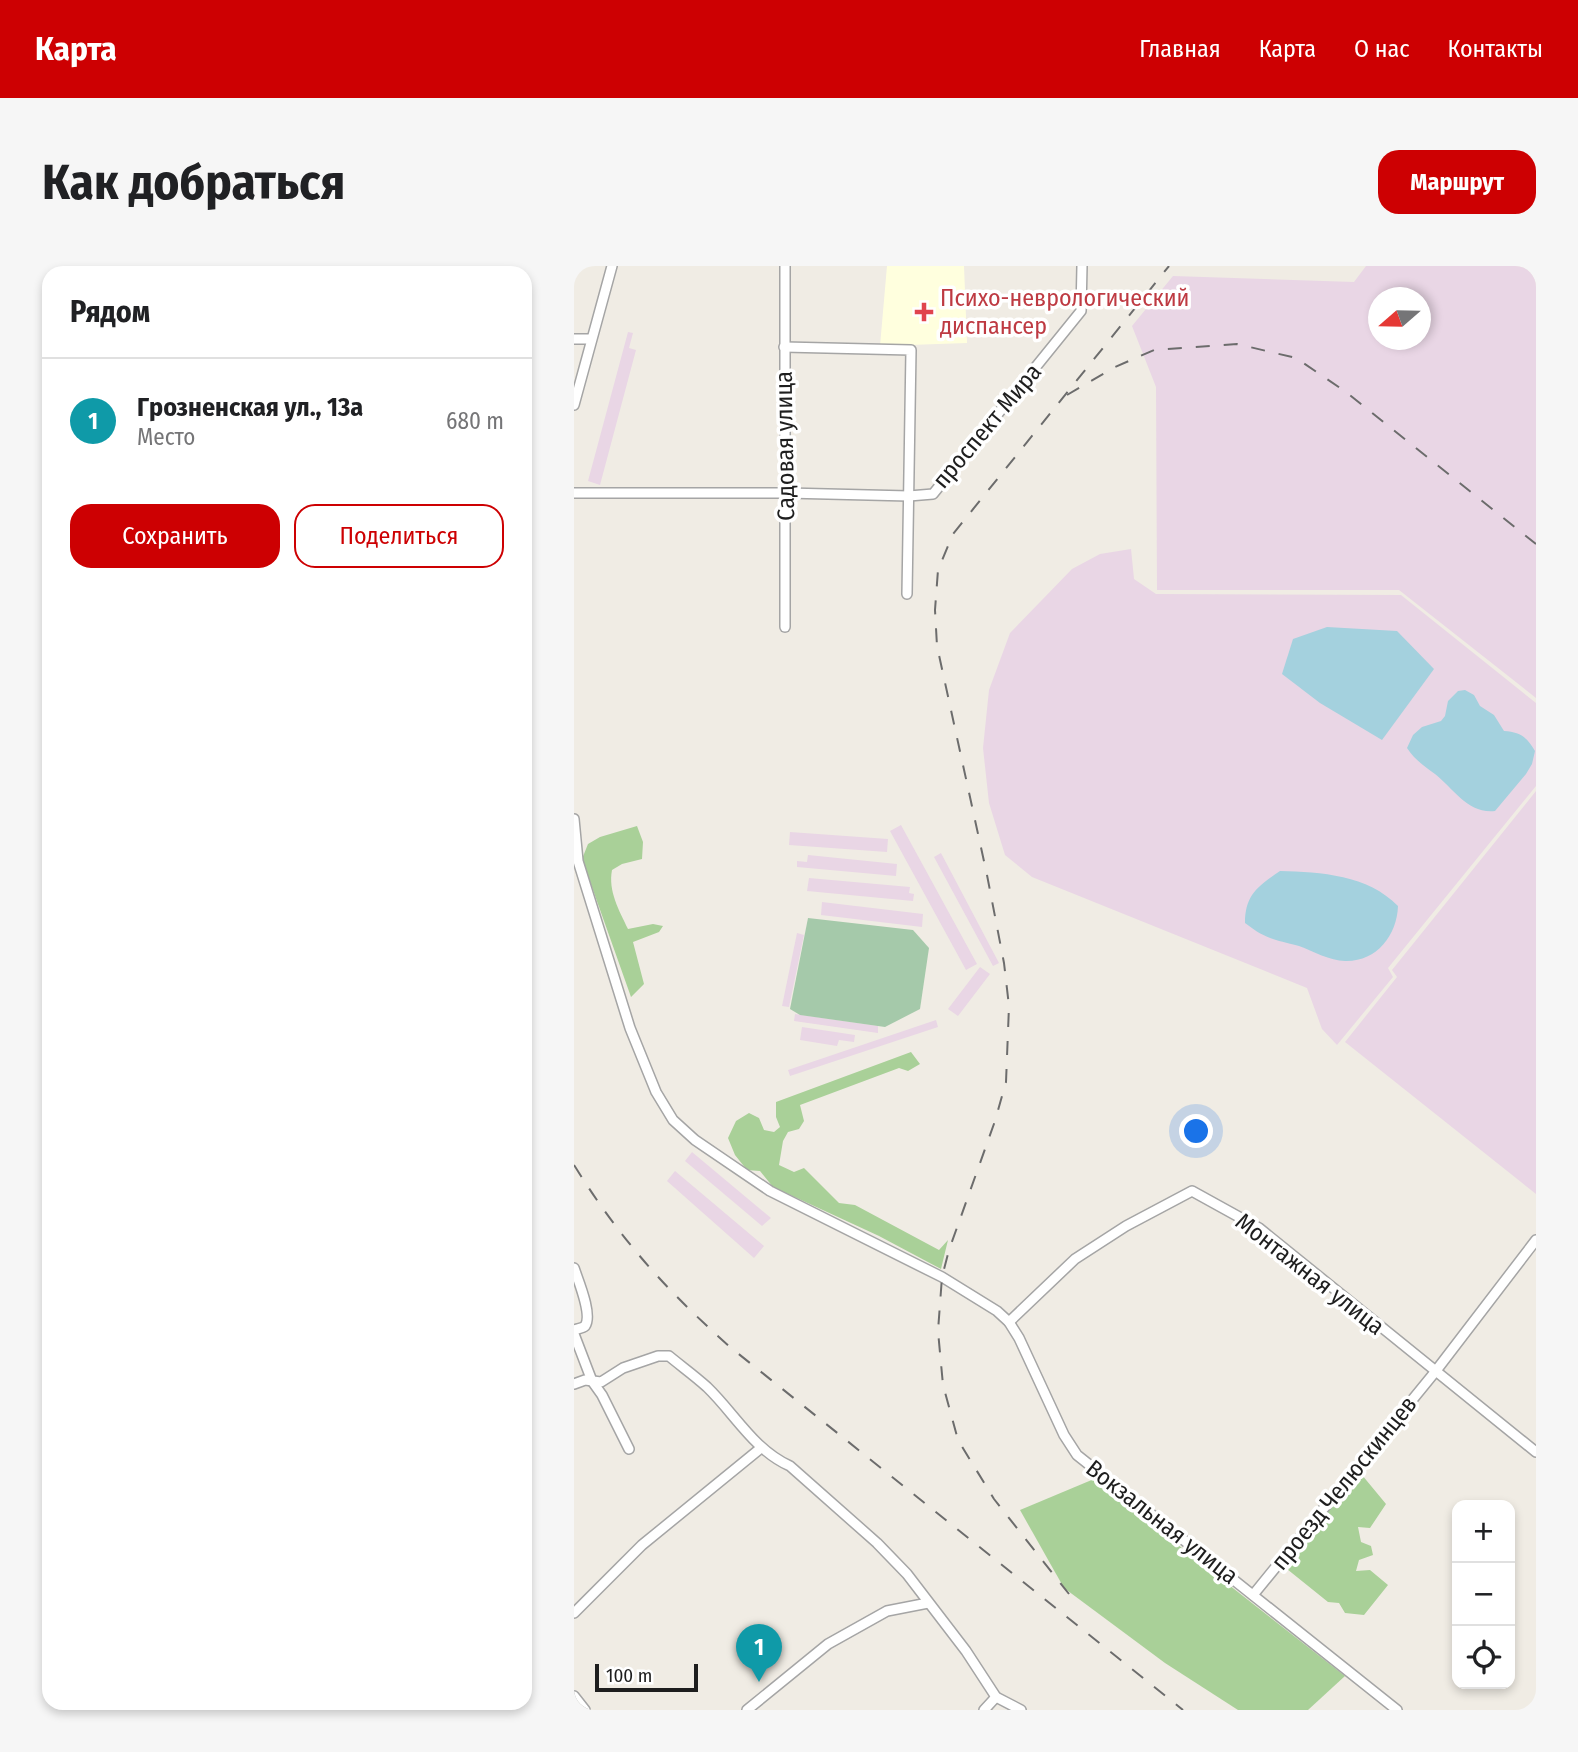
<!DOCTYPE html>
<html lang="ru">
<head>
<meta charset="utf-8">
<style>
  :root { --surface:#fff; --page:#f6f6f6; --text:#202124; --muted:#757577; --line:#e0e0e0; --accent:#cd0002 }
  body { margin:0; font-family:"Fira Sans Condensed",sans-serif; background:var(--page); color:var(--text) }
  .controls { position:absolute; right:21px; bottom:21px; display:grid; overflow:hidden; border-radius:14px; box-shadow:0 4px 10px #0003 }
  .controls button { width:63px; height:63px; display:grid; place-items:center; padding:0; border:0; border-bottom:2px solid var(--line); background:var(--surface); color:var(--text); font:35px sans-serif }
  .compass { position:absolute; left:794px; top:21px; width:63px; height:63px; border-radius:50%; background:var(--surface); box-shadow:0 4px 10px #0003; rotate:250deg }
  .scale { position:absolute; left:21px; bottom:18px; width:103px; box-sizing:border-box; padding-left:7px; border:4px solid #1e1e1e; border-top:0; font-size:19px; line-height:24px; white-space:nowrap; color:#1e1e1e; -webkit-text-stroke:5px #fff; paint-order:stroke }
  .you { position:absolute; left:623px; top:866px; width:24px; height:24px; margin:-18px; border:5px solid #fff; border-radius:50%; background:#1a73e8; box-shadow:0 0 0 10px #1a73e833 }
  .badge { display:grid; place-items:center; width:46px; height:46px; border-radius:50%; background:var(--accent); color:#fff; font-size:23px; font-weight:700 }
  .pin { position:absolute; translate:-50% -58px; filter:drop-shadow(0 2px 4px #0008) }
  .pin::after { content:''; position:absolute; top:37px; width:24px; height:21px; background:inherit; clip-path:polygon(0 0,100% 0,50% 100%) }
  .list { margin:0; padding:0; list-style:none }
  h2 { display:flex; justify-content:space-between; align-items:center; height:91px; margin:0; padding:0 28px; font-size:30px }
  h2 small { font-size:23px; font-weight:400; color:var(--muted) }
  .list li { display:grid; grid-template-columns:46px 1fr auto; gap:21px; align-items:center; box-sizing:border-box; height:126px; padding:0 28px; border-top:2px solid var(--line) }
  .list b { display:block; font-size:26px; white-space:nowrap }
  .list p { margin:0; font-size:23px; white-space:nowrap; color:var(--muted) }
  .list em { font-size:23px; font-style:normal; color:var(--muted) }
  .actions { display:flex; gap:14px; padding:21px 28px }
  .actions a { flex:1; padding:16px 0; border:2px solid var(--accent); border-radius:21px; text-align:center; font-size:24px; color:var(--accent) }
  .actions .main { background:var(--accent); color:#fff }
  .icon { flex:none; width:38px; height:38px; fill:none; stroke:currentColor; stroke-width:2; stroke-linecap:round; stroke-linejoin:round }
  .map { position:relative; flex:none; width:962px; height:1444px; overflow:hidden; border-radius:21px }
  header { display:flex; align-items:center; gap:42px; box-sizing:border-box; height:98px; padding:0 35px; background:var(--accent); color:#fff }
  header strong { font-size:33px }
  nav { display:flex; gap:38px; margin-inline-start:auto; font-size:24px }
  .intro { display:flex; align-items:center; justify-content:space-between; box-sizing:border-box; height:168px; padding:0 42px }
  h1 { margin:0; font-size:49px }
  .button { padding:18px 32px; border-radius:21px; background:var(--accent); color:#fff; font-size:24px; font-weight:700 }
  main { display:flex; gap:42px; padding:0 42px }
  aside { flex:1; background:var(--surface); border-radius:21px; box-shadow:0 4px 10px #0003 }
  .map>svg:first-child { display:block }
  .industrial { fill:#e9d6e5; fill-rule:evenodd }
  .education { fill:#ffffde }
  .forest { fill:#a9d098 }
  .cemetery { fill:#a5c9aa }
  .water { fill:#a4d1de }
  .lines { fill:none; stroke-linecap:round; stroke-linejoin:round }
  .minor-casing { stroke:#a5a5a5; stroke-width:12 }
  .minor { stroke:#fff; stroke-width:9 }
  .rail { stroke:#6c6c6c; stroke-width:2; stroke-dasharray:14 14; stroke-linecap:butt }
  .health-dot { fill:#e0444e; stroke:#fff; stroke-width:2.5 }
  .labels { text-anchor:middle; stroke-width:7; stroke-linejoin:round; paint-order:stroke }
  .health-label { font-size:24px; fill:#be3a42; stroke:#fff; text-anchor:start }
  .street-label { font-size:24px; fill:#1e1e1e; stroke:#fff }
</style>
</head>
<body>
<header>
<strong>Карта</strong>
<nav><a>Главная</a><a>Карта</a><a>О нас</a><a>Контакты</a></nav>
</header>
<div class="intro"><h1>Как добраться</h1><a class="button">Маршрут</a></div>
<main>
<aside>
<h2>Рядом<small></small></h2>
<ul class="list">
<li><span class="badge" style="background:#0f9aa8">1</span><div><b>Грозненская ул., 13а</b><p>Место</p></div><em>680 m</em></li>
</ul>
<div class="actions"><a class="main">Сохранить</a><a>Поделиться</a></div>
</aside>
<div class="map">
<svg width="962" height="1444" viewBox="0 0 962 1444">
  <rect width="100%" height="100%" fill="#f0ece4"/>
  <g class="industrial">
    <path d="M 792,0 L 962,0 L 962,432 L 825,324 L 583,324 L 582,121 L 558,60 L 599,10 L 780,16 ZM 804,32 L 846,32 L 846,74 L 804,74 Z"/>
    <path d="M 54,66 L 59,67 L 55,82 L 62,84 L 26,219 L 14,215 Z"/>
    <path d="M 557,283 L 560,313 L 582,328 L 827,329 L 962,437 L 962,520 L 814,702 L 819,711 L 763,779 L 748,763 L 733,722 L 458,611 L 431,589 L 415,537 L 409,482 L 415,424 L 436,367 L 498,303 L 526,288 Z"/>
    <path d="M 962,525 L 962,928 L 771,776 L 823,711 L 818,704 Z"/>
    <path d="M 327,559 L 403,698 L 392,704 L 316,565 Z"/>
    <path d="M 216,566 L 314,573 L 313,586 L 215,579 Z"/>
    <path d="M 367,587 L 425,697 L 419,700 L 360,591 Z"/>
    <path d="M 234,589 L 323,598 L 322,610 L 223,601 L 223,595 L 233,596 Z"/>
    <path d="M 235,612 L 336,621 L 335,627 L 340,628 L 339,635 L 233,625 Z"/>
    <path d="M 248,636 L 349,648 L 348,661 L 247,649 Z"/>
    <path d="M 223,667 L 230,669 L 215,741 L 208,740 Z"/>
    <path d="M 406,701 L 416,708 L 384,750 L 374,743 Z"/>
    <path d="M 221,748 L 304,760 L 304,767 L 220,755 Z"/>
    <path d="M 362,754 L 364,761 L 216,810 L 214,804 Z"/>
    <path d="M 228,761 L 281,769 L 280,776 L 265,774 L 263,780 L 226,774 Z"/>
    <path d="M 118,886 L 197,952 L 188,960 L 111,895 Z"/>
    <path d="M 101,905 L 190,980 L 180,992 L 93,915 Z"/>
  </g>
  <path class="education" d="M 313,0 L 390,0 L 393,77 L 306,80 Z"/>
  <g class="forest">
    <path d="M 63,560 L 69,576 L 68,593 L 48,598 L 38,604 C 34,625 45,644 54,663 L 79,658 L 89,660 L 85,666 L 59,676 L 70,718 L 57,731 L 8,593 L 14,578 L 26,571 Z"/>
    <path d="M 337,786 L 346,798 L 334,805 L 325,802 L 226,839 L 230,855 L 225,863 L 214,866 L 209,875 L 205,899 L 220,906 L 230,902 L 265,937 L 281,939 L 365,984 L 374,974 L 367,1003 L 305,970 L 199,921 L 186,905 L 173,904 L 161,889 L 154,872 L 162,855 L 175,847 L 185,852 L 190,864 L 200,866 L 206,861 L 202,851 L 202,836 Z"/>
    <path d="M 788,1209 L 812,1238 L 796,1262 L 784,1261 L 787,1276 L 797,1280 L 799,1289 L 785,1294 L 782,1305 L 796,1304 L 814,1319 L 790,1349 L 771,1347 L 765,1337 L 754,1336 L 708,1299 L 777,1214 Z"/>
    <path d="M 520,1213 L 771,1410 L 734,1444 L 664,1444 L 591,1397 L 490,1322 L 446,1244 Z"/>
  </g>
  <path class="cemetery" d="M 234,652 L 339,664 L 355,682 L 346,743 L 311,761 L 226,749 L 216,743 Z"/>
  <g class="water">
    <path d="M 753,361 L 823,365 L 860,403 L 808,474 L 746,437 L 708,408 L 719,373 Z"/>
    <path d="M 891,424 L 900,429 L 906,440 L 920,449 L 930,465 C 946,466 953,471 961,485 L 958,498 L 952,508 L 921,545 C 894,548 880,523 861,508 C 850,500 841,494 833,482 L 839,469 L 848,461 L 867,455 L 871,450 L 874,435 L 884,425 Z"/>
    <path d="M 706,605 C 747,606 794,609 824,640 C 823,670 802,696 771,695 C 756,695 739,685 725,680 C 700,673 693,674 671,657 C 671,629 684,620 706,605 Z"/>
  </g>
  <g class="lines">
    <g class="minor-casing">
      <g id="minor">
        <path d="M 211,0 L 211,361"/>
        <path d="M 0,73 L 17,73"/>
        <path d="M 210,81 L 337,84 L 333,328"/>
        <path d="M 0,139 L 38,0"/>
        <path d="M 0,227 L 213,227 L 335,230 L 359,228 L 507,45 L 508,0"/>
        <path d="M 0,553 L 4,595 L 56,762 L 82,826 L 99,854 L 121,874 L 196,925 L 368,1011 L 423,1045 L 435,1056 L 445,1072 L 490,1169 L 503,1189 L 823,1444"/>
        <path d="M 0,1002 C 4,1014 19,1049 11,1060 C 9,1062 3,1063 0,1064"/>
        <path d="M 435,1056 L 501,993 L 552,960 L 618,925 L 685,962 L 962,1186"/>
        <path d="M 0,1068 L 18,1115 L 28,1129 L 55,1183"/>
        <path d="M 0,1118 L 11,1114 L 27,1116 L 49,1102 L 84,1090 L 95,1090 C 107,1100 121,1110 133,1121 C 161,1148 180,1184 216,1200 L 303,1277 L 333,1308 L 392,1385 L 422,1431 L 447,1444"/>
        <path d="M 679,1329 L 861,1106 L 962,974"/>
        <path d="M 0,1347 L 68,1279 L 187,1182"/>
        <path d="M 0,1430 L 11,1444"/>
        <path d="M 173,1444 L 254,1378 L 313,1345 L 354,1337"/>
        <path d="M 410,1444 L 422,1431"/>
      </g>
    </g>
    <use href="#minor" class="minor"/>
    <g class="rail">
      <path d="M 493,129 L 541,101 L 580,84 L 663,78 L 722,92 L 772,126 L 962,278"/>
      <path d="M 0,899 C 46,973 91,1023 156,1081 L 609,1444"/>
      <path d="M 495,1328 L 420,1233 L 384,1174 L 369,1119 L 364,1065 L 368,1011 L 375,984 L 421,855 L 432,816 L 435,740 L 430,697 L 413,609 L 363,380 L 361,344 L 364,304 L 379,268 L 595,0"/>
    </g>
  </g>
  <path class="health-dot" d="M346.5 35.5h7v7h7v7h-7v7h-7v-7h-7v-7h7z"/>
  <g class="labels">
    <g class="health-label">
      <text x="366" y="40">Психо-неврологический<tspan x="366" dy="28">диспансер</tspan></text>
    </g>
    <g class="street-label">
      <text transform="translate(413 160) rotate(-50)" y="8">проспект Мира</text>
      <text transform="translate(211 180) rotate(-91)" y="8">Садовая улица</text>
      <text transform="translate(736 1008) rotate(38)" y="8">Монтажная улица</text>
      <text transform="translate(770 1217) rotate(-51)" y="8">проезд Челюскинцев</text>
      <text transform="translate(588 1256) rotate(38)" y="8">Вокзальная улица</text>
    </g>
  </g>
</svg>
<div class="controls">
<button>+</button>
<button>−</button>
<button><svg class="icon" aria-label="locate" viewBox="0 0 24 24"><circle cx="12" cy="12" r="6"/><path d="M12 2v4M12 18v4M2 12h4M18 12h4"/></svg></button>
</div>
<svg class="compass" viewBox="-18 -18 36 36"><path d="M0-13l5 13h-10z" fill="#e53935"/><path d="M0 13l5-13h-10z" fill="#757577"/></svg>
<div class="scale">100 m</div>
<div class="you"></div>
<div class="pin badge" style="left:185px;top:1416px;background:#0f9aa8">1</div>
</div>
</main>
</body>
</html>
